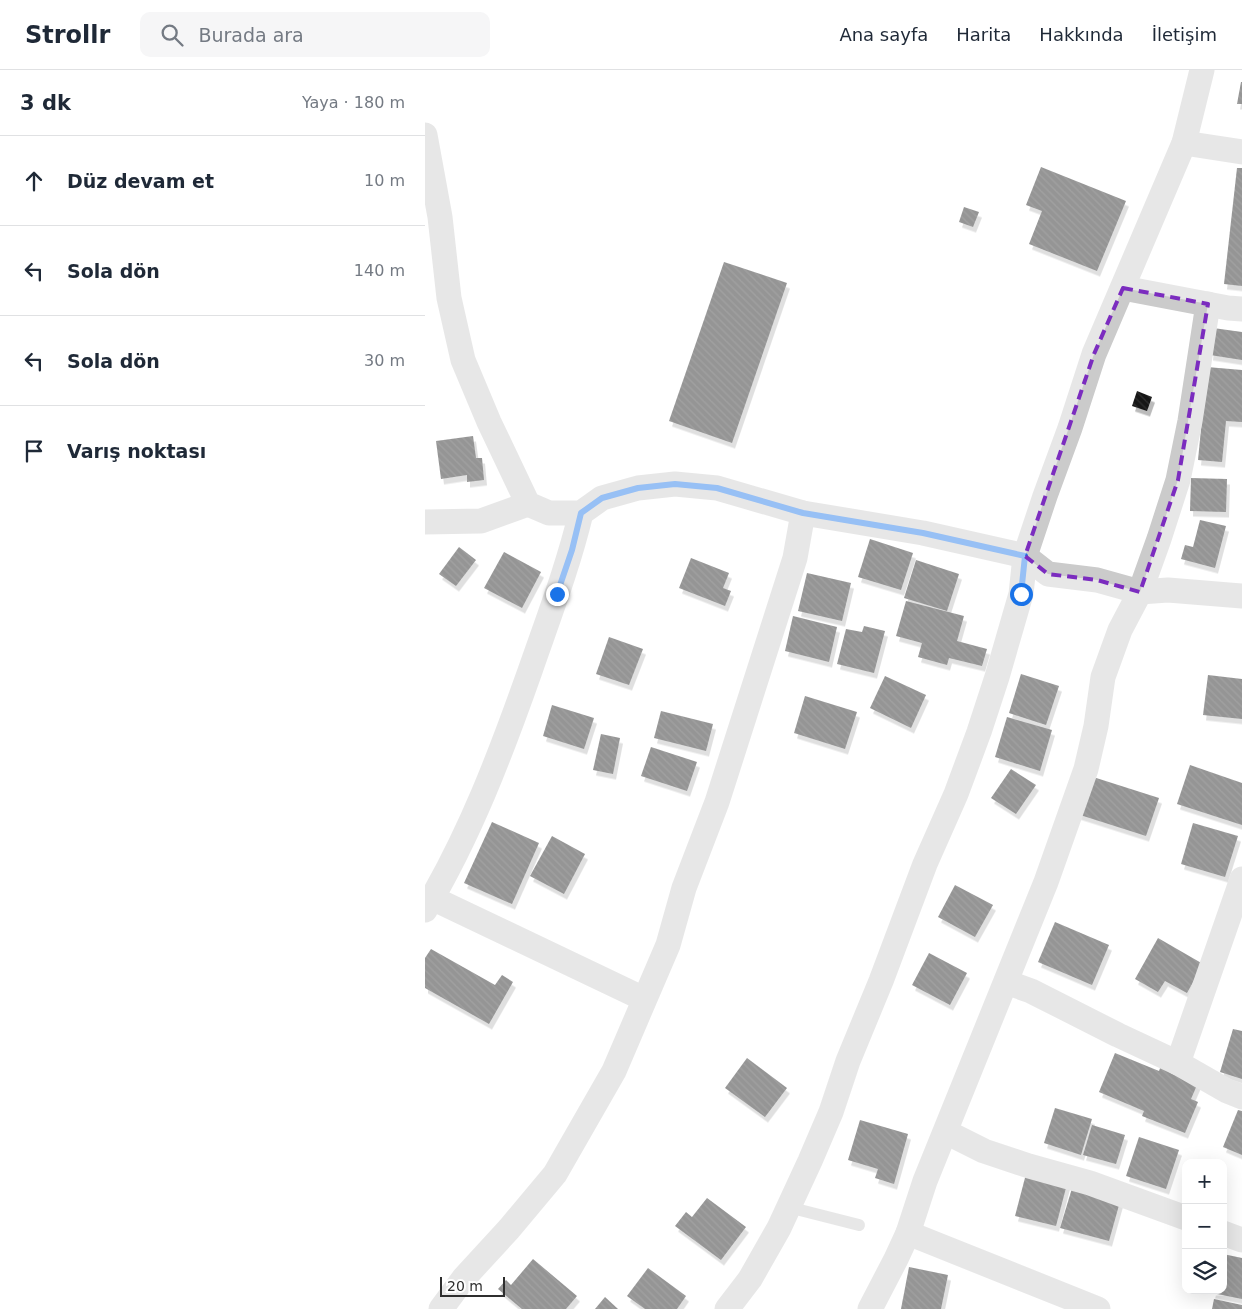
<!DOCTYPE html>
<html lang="tr">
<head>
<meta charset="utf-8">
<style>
  :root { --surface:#fff; --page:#f6f6f7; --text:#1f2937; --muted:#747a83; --line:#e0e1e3 }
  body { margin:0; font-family:"DejaVu Sans",sans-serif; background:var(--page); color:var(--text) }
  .controls { position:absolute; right:15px; bottom:15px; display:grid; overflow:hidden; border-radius:10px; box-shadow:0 5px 20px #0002 }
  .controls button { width:45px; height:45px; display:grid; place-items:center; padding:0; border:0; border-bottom:1px solid var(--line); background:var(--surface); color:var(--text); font:25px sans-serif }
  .scale { position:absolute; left:15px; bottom:12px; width:65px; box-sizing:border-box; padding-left:5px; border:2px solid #2e2e2e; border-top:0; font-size:14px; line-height:18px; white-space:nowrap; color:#2e2e2e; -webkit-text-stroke:4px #fff; paint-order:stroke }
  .stop { position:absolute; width:15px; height:15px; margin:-11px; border:4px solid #1a73e8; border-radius:50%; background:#fff }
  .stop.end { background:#1a73e8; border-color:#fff; box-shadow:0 1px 5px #0008 }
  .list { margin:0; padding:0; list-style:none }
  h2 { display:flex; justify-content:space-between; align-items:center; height:65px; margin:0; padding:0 20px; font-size:21px }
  h2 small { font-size:16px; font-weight:400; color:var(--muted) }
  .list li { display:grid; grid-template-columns:32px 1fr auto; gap:15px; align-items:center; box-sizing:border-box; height:90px; padding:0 20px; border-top:1px solid var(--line) }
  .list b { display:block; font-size:19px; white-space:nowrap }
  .list em { font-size:16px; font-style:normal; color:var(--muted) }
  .icon { flex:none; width:28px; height:28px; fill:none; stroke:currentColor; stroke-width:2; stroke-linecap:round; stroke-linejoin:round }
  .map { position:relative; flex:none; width:817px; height:1239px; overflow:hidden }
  header { display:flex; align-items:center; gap:30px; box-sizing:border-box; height:70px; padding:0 25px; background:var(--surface); border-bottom:1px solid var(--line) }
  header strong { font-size:24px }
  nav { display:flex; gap:28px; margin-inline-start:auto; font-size:18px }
  .search { width:350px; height:45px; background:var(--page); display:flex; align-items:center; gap:12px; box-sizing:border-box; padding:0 18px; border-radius:10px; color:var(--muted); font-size:19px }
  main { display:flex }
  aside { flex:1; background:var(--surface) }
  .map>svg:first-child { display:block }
  .building { fill:url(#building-back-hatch); filter:url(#shadow) }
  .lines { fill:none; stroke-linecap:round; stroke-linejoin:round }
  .lane { stroke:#cbcbcb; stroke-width:12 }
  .street { stroke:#cbcbcb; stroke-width:25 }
  .route { stroke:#1a73e8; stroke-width:6 }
  .marked { fill:none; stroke:#7b2cbf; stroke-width:4; stroke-dasharray:10 6; stroke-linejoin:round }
</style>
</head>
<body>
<header>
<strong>Strollr</strong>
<div class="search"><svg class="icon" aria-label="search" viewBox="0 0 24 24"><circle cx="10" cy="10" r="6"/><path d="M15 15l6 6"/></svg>Burada ara</div>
<nav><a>Ana sayfa</a><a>Harita</a><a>Hakkında</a><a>İletişim</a></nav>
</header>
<main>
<aside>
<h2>3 dk<small>Yaya · 180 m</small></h2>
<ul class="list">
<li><svg class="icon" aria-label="ahead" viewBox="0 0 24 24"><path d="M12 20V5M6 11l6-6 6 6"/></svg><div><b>Düz devam et</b></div><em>10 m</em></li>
<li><svg class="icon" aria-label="left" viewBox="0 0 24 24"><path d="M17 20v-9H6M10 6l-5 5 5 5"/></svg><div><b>Sola dön</b></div><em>140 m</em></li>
<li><svg class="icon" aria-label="left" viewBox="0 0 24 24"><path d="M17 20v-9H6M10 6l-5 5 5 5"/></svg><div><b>Sola dön</b></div><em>30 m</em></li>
<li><svg class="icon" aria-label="arrive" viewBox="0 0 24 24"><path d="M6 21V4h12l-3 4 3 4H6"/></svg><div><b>Varış noktası</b></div></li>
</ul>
</aside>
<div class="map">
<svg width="817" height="1239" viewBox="0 0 817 1239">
  <defs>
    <pattern id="building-back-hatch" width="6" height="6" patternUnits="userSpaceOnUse" patternTransform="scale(1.25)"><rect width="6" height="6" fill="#151515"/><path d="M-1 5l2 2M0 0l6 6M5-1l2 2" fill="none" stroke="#2f2f2f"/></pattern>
    <filter id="shadow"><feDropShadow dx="3" dy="5.5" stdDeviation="0" flood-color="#0004"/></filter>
  </defs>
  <rect width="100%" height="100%" fill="#fff"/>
  <g class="building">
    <path d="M 816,12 L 817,12 L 817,34 L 812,34 Z"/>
    <path d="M 616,97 L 701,131 L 672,201 L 604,174 L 617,141 L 601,135 Z"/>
    <path d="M 812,98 L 817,98 L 817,216 L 799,214 Z"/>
    <path d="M 539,137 L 554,142 L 548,157 L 534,152 Z"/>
    <path d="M 299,192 L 362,213 L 307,373 L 244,351 Z"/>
    <path d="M 788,258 L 817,262 L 817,290 L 785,285 Z"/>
    <path d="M 782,297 L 817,300 L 817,352 L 801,351 L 797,392 L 773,390 Z"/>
    <path d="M 712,321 L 727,327 L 722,341 L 707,336 Z"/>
    <path d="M 48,366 L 51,388 L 57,388 L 59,410 L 42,412 L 42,405 L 16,409 L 11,371 Z"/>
    <path d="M 766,408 L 802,409 L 801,442 L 765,441 Z"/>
    <path d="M 775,450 L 801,456 L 790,498 L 756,489 L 760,475 L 768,477 Z"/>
    <path d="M 445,469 L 488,483 L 476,520 L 433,507 Z"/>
    <path d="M 34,477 L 51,490 L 31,516 L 14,504 Z"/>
    <path d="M 79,482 L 116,502 L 97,538 L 59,518 Z"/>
    <path d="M 266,488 L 304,503 L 298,518 L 306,521 L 300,536 L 254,518 Z"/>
    <path d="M 491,490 L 534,504 L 522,541 L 479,528 Z"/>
    <path d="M 382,503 L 426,513 L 417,551 L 373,541 Z"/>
    <path d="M 481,531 L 539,546 L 532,571 L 562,579 L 557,596 L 524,588 L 522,595 L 493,587 L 497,573 L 471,566 Z"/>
    <path d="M 368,546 L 412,557 L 404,592 L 360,581 Z"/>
    <path d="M 439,556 L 460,561 L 449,603 L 412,594 L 421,559 L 437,562 Z"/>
    <path d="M 184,567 L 218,579 L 204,615 L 171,604 Z"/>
    <path d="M 596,604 L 634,616 L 621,655 L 584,643 Z"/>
    <path d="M 783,605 L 817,609 L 817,649 L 778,645 Z"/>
    <path d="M 460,606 L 501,625 L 486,658 L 445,638 Z"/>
    <path d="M 380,626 L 432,642 L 420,679 L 369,663 Z"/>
    <path d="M 127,635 L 169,648 L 159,679 L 118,666 Z"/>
    <path d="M 236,641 L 288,654 L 281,681 L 229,668 Z"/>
    <path d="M 582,647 L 627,660 L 615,701 L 570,687 Z"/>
    <path d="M 176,664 L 195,668 L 188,704 L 168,700 Z"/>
    <path d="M 226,677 L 272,692 L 262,721 L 216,706 Z"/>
    <path d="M 765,695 L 817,713 L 817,755 L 752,734 Z"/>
    <path d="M 586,699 L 611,715 L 591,744 L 566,728 Z"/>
    <path d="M 665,706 L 734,728 L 721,766 L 652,744 Z"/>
    <path d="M 67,752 L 114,773 L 87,834 L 39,813 Z"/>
    <path d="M 768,753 L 813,766 L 800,807 L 756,794 Z"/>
    <path d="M 127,766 L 160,784 L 139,824 L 105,806 Z"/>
    <path d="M 530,815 L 568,835 L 550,867 L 513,847 Z"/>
    <path d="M 630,852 L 684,875 L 667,915 L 613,892 Z"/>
    <path d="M 733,868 L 778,894 L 762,923 L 740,911 L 733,922 L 710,909 Z"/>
    <path d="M 6,879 L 70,915 L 77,905 L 88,912 L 64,954 L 0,918 L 0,888 Z"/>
    <path d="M 504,883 L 542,903 L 525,935 L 487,915 Z"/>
    <path d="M 808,959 L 817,961 L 817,1009 L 795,1002 Z"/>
    <path d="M 690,983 L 734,1001 L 737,993 L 775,1008 L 766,1029 L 773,1032 L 760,1063 L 717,1046 L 719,1041 L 674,1022 Z"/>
    <path d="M 322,988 L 362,1018 L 340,1047 L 300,1018 Z"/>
    <path d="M 630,1038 L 667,1049 L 656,1085 L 619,1073 Z"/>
    <path d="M 813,1040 L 817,1041 L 817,1085 L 798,1077 Z"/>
    <path d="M 435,1050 L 483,1064 L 469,1114 L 450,1108 L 453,1099 L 423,1090 Z"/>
    <path d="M 667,1055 L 700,1065 L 691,1094 L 658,1085 Z"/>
    <path d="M 714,1067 L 754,1080 L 741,1119 L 701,1106 Z"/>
    <path d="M 601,1104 L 642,1114 L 631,1156 L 590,1146 Z"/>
    <path d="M 648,1115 L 696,1128 L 684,1171 L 635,1158 Z"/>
    <path d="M 282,1128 L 321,1157 L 296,1190 L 250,1156 L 261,1142 L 267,1147 Z"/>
    <path d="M 798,1184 L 817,1188 L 817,1229 L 787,1223 L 788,1220 L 798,1220 Z"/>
    <path d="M 108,1189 L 152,1226 L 141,1239 L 97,1239 L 73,1219 L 81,1210 L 86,1215 Z"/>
    <path d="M 484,1197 L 523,1205 L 516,1239 L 476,1239 Z"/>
    <path d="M 223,1198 L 261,1226 L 252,1239 L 220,1239 L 202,1226 Z"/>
    <path d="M 180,1227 L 193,1239 L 170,1239 Z"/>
    <path d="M 789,1229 L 817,1235 L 817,1239 L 787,1239 Z"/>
  </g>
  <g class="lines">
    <path class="lane" d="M 363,1137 L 434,1155"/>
    <g class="street">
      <path d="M 0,65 L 15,147 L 24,228 L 38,290 L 64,352 L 103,434 L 124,443 L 156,443 L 177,428 L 213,418 L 250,414 L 292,418 L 378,443 L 498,463 L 600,486 L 623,504 L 672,510 L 715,522 L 743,520 L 817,526"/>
      <path d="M 759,73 L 817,82"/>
      <path d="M 698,218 L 803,238 L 817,239"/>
      <path d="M 0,452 L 56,451 L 103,434"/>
      <path d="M 7,828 L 219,929"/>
      <path d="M 0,840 C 45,765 76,683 105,601 C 123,549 143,497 156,443"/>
      <path d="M 581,912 L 606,921 L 693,965 L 753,993 L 802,1021 L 817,1027"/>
      <path d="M 753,993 L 817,809"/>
      <path d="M 521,1062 L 559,1081 L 604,1096 L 665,1113 L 761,1148"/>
      <path d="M 483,1163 L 673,1239"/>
      <path d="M 798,1163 L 817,1170"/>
      <path d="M 16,1239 L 39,1208 L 84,1159 L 130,1104 L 189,1001 L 243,875 L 259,818 L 292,732 L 370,488 L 378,443"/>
      <path d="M 302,1239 L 325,1209 L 354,1158 L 385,1091 L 406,1042 L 423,991 L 456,911 L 500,794 L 531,724 L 554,662 L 572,607 L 596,524 L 600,486 L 620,426 L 645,358 L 669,284 L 759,73 L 777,0"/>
      <path d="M 445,1239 L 471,1189 L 483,1163 L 500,1111 L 621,812 L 661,699 L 671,656 L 678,607 L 695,560 L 715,522 L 734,469 L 753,410 L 765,351 L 783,234"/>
    </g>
  </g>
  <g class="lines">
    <path class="route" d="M 132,524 L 147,480 L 156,443 L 177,428 L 213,418 L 250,414 L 292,418 L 378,443 L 498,463 L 600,486 L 596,524"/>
  </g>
  <path d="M0 0H817V1239H0ZM 698,218 L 783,234 L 753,410 L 715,522 L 672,510 L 623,504 L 600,486 L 669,284 Z" fill="#fff" fill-opacity=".55" fill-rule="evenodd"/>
  <path class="marked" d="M 698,218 L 783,234 L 753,410 L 715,522 L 672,510 L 623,504 L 600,486 L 669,284 Z"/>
</svg>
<div class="controls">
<button>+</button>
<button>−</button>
<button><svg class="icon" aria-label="layers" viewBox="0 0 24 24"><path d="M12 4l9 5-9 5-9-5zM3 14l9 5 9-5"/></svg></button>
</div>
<div class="scale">20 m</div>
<div class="stop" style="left:596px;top:524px"></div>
<div class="stop end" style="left:132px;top:524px"></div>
</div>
</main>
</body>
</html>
